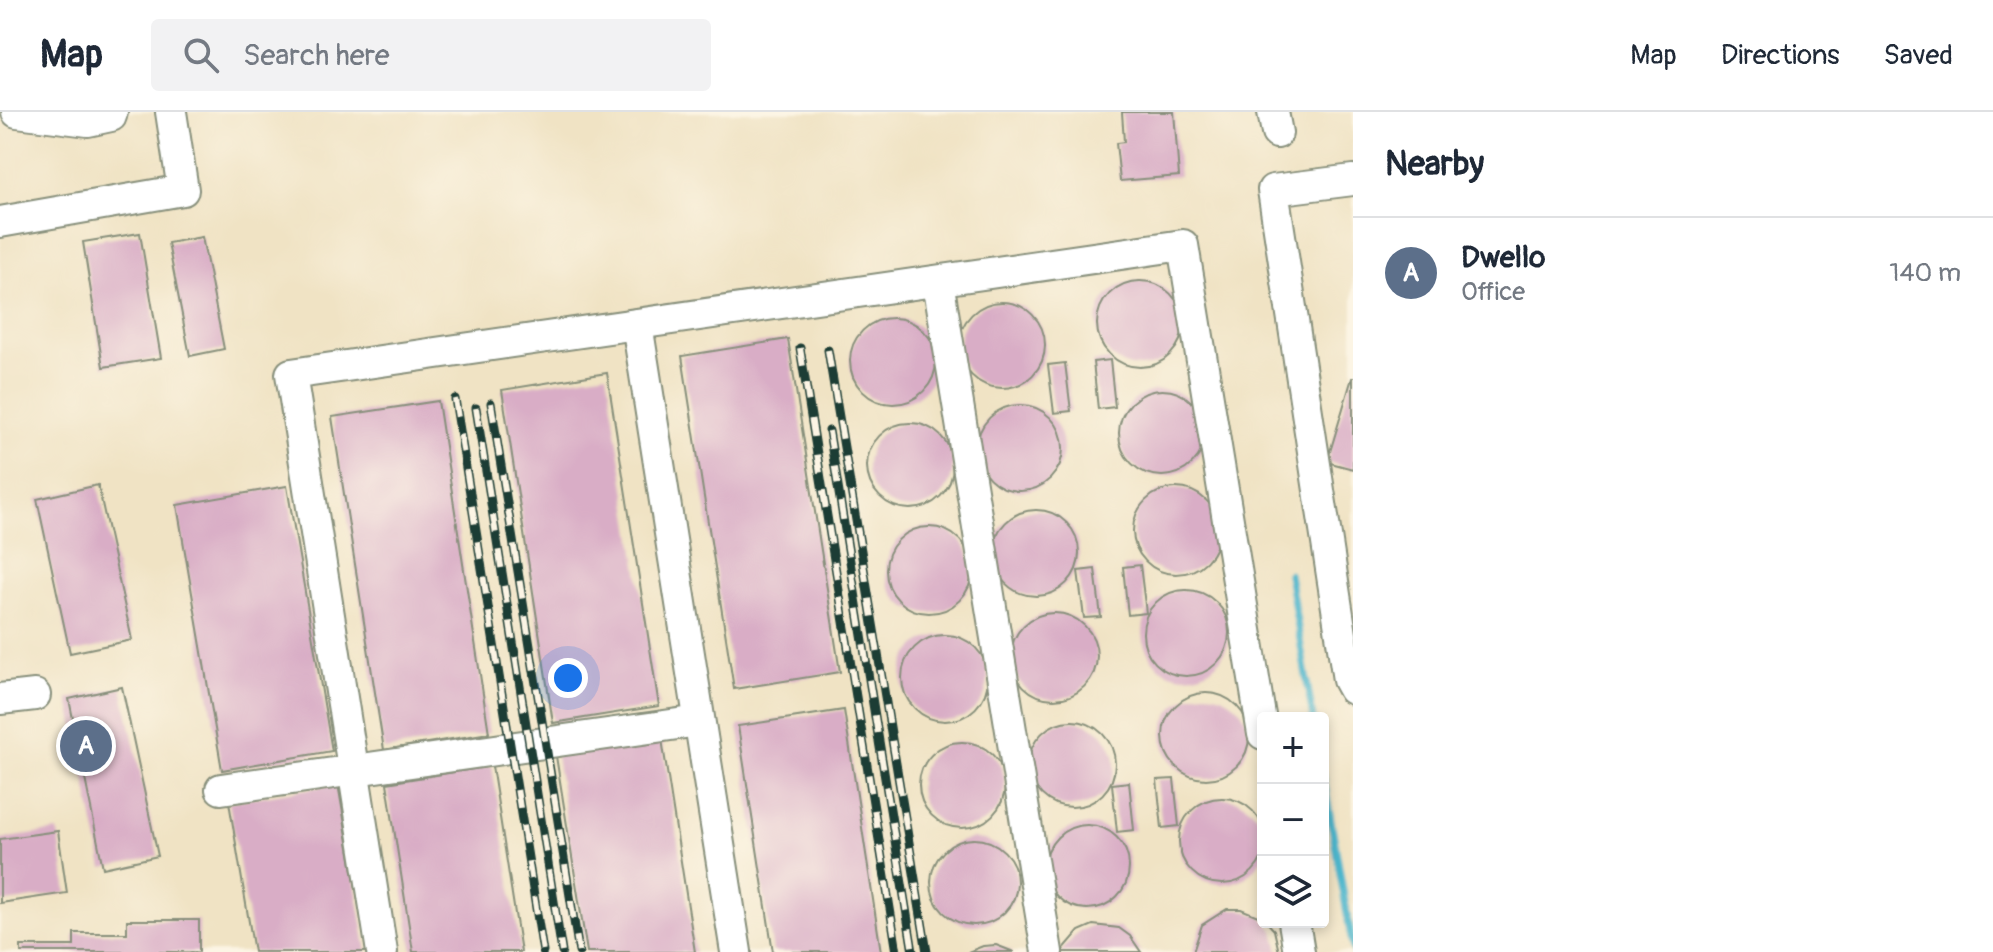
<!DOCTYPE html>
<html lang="en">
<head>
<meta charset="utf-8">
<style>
  :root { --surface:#fff; --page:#f2f2f3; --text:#1f2937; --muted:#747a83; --line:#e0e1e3; --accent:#111827 }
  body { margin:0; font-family:Pangolin,sans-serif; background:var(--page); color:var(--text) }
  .controls { position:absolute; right:24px; bottom:24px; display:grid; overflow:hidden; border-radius:8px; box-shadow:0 4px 12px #0003 }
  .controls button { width:72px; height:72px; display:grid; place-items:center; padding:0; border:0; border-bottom:2px solid var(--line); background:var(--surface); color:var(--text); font:40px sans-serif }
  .you { position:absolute; left:568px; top:566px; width:28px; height:28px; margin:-20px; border:6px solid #fff; border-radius:50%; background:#1a73e8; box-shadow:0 0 0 12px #1a73e833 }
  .badge { display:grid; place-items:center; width:52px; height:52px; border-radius:50%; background:var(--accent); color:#fff; font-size:26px; font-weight:700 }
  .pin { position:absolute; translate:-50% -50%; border:4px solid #fff; box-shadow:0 2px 8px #0006 }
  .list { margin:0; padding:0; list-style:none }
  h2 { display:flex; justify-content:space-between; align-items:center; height:104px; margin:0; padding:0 32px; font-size:34px }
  h2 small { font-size:26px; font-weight:400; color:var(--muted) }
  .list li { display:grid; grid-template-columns:52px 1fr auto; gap:24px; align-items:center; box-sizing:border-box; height:112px; padding:0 32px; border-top:2px solid var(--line) }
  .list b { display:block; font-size:30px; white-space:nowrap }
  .list p { margin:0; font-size:26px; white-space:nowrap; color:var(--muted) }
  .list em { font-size:26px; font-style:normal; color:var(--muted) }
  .icon { flex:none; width:44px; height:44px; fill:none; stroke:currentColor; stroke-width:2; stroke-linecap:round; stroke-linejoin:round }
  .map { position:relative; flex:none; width:1353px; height:840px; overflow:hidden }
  header { display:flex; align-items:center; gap:48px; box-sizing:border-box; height:112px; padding:0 40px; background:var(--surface); border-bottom:2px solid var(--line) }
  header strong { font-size:38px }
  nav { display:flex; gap:44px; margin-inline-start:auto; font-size:28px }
  .search { width:560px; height:72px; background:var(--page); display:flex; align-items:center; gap:20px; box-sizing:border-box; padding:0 28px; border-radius:8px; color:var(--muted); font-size:30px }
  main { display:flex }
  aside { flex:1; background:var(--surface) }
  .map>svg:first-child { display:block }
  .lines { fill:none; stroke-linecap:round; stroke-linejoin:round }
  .stream { stroke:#4eb6cc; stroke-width:7 }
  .building { fill:#d9adc6 }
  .minor-casing { stroke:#88907c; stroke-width:34 }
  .minor { stroke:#fff; stroke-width:30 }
  .rail-casing { stroke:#1f3d34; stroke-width:9 }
  .rail { stroke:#fcf5e5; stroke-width:6; stroke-dasharray:18; stroke-linecap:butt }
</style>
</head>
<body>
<header>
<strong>Map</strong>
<div class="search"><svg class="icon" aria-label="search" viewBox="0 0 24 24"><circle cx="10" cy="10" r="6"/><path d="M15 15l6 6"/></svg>Search here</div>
<nav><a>Map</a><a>Directions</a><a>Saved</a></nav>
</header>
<main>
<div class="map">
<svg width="1353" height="840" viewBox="0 0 1353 840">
  <rect width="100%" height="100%" fill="#fcf5e5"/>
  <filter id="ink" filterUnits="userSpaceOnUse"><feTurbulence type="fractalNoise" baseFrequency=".0125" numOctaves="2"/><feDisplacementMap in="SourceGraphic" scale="16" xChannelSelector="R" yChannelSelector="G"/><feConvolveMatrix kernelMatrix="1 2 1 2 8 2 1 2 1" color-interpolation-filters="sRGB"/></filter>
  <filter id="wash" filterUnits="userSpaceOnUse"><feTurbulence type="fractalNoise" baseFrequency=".006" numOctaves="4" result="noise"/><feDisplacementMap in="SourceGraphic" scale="32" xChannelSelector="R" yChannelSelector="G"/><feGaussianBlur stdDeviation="1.8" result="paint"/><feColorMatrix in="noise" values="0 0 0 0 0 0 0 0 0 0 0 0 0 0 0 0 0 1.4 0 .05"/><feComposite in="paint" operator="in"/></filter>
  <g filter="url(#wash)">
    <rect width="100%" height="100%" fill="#f0e3c4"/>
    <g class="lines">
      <g class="stream">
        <path d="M 1289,462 L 1313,606"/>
        <path d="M 1323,662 L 1353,837"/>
      </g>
    </g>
    <g id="blocks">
      <g class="building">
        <path d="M 1122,0 L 1174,0 L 1179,64 L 1120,69 L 1116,31 L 1124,30 Z"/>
        <path d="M 140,121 L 161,246 L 103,255 L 83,130 Z"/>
        <path d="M 202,125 L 224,237 L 190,244 L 168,131 Z"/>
        <circle cx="1140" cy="212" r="43"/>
        <circle cx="1002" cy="233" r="43"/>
        <circle cx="893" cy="249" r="43"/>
        <path d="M 788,227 L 840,560 L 734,577 L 682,244 Z"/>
        <path d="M 1110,248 L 1115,295 L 1098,297 L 1093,250 Z"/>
        <path d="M 1065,251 L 1071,299 L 1054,301 L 1048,253 Z"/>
        <path d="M 607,261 L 659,594 L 553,611 L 502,278 Z"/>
        <path d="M 1352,266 L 1353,266 L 1353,357 L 1327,350 Z"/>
        <circle cx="1162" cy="321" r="43"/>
        <path d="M 438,289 L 489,621 L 384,638 L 332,305 Z"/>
        <circle cx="1020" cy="336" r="43"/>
        <circle cx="910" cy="354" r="43"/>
        <path d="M 98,373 L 132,528 L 70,541 L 37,387 Z"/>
        <path d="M 287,374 L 332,639 L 222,658 L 177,393 Z"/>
        <circle cx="1176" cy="419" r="43"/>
        <circle cx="1036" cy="441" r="43"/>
        <circle cx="929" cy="458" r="43"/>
        <path d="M 1140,453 L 1146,501 L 1128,503 L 1123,455 Z"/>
        <path d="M 1095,457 L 1101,505 L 1084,506 L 1078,459 Z"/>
        <circle cx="1186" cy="521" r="43"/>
        <circle cx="1054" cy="544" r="43"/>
        <circle cx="945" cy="566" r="43"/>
        <path d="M 122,575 L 158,744 L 103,756 L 69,587 Z"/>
        <circle cx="1206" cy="624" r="43"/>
        <path d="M 844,598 L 881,840 L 773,840 L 738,614 Z"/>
        <circle cx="1072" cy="652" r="43"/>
        <path d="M 662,627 L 695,840 L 587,840 L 556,644 Z"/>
        <circle cx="962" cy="673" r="43"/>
        <path d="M 492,654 L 521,840 L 413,840 L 387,671 Z"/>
        <path d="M 1174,667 L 1179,714 L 1162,716 L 1157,668 Z"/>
        <path d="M 1129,670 L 1134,718 L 1117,720 L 1112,672 Z"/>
        <path d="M 338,672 L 367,840 L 254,840 L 229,690 Z"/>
        <circle cx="1222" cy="729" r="43"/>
        <circle cx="1087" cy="755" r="42"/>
        <path d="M 58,719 L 67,781 L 0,791 L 0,727 Z"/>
        <circle cx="974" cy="770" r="43"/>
        <path d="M 1227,797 L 1241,797 L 1263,806 L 1274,818 L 1279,840 L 1193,840 L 1202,813 Z"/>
        <path d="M 127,808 L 199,808 L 199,840 L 21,840 L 21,834 L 74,834 L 74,821 L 127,821 Z"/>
        <path d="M 1093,813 L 1119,816 L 1130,824 L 1141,840 L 1061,840 L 1079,819 Z"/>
        <path d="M 996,833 L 1014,840 L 968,840 L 983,834 Z"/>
      </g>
    </g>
  </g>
  <g filter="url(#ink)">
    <use href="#blocks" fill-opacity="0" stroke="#88907c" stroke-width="2"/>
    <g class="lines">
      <g class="minor-casing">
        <g id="minor">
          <path d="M 17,0 L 88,9 L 111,4 L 112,0"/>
          <path d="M 1273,0 L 1277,21"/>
          <path d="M 1353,68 L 1273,78 L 1348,568 L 1353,577"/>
          <path d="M 0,110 L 183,78 L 171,0"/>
          <path d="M 938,169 L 1047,840"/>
          <path d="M 637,212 L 736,840"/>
          <path d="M 0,587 L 35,583"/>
          <path d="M 221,677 L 699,609"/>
          <path d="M 1294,810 L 1299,840"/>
          <path d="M 382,840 L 291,262 L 1183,133 L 1263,622"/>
        </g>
      </g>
      <use href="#minor" class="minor"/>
      <g class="rail-casing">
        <g id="rail">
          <path d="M 800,236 L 897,840"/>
          <path d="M 828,238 L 927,840"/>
          <path d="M 455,287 L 543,840"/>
          <path d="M 491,291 L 579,840"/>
          <path d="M 476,296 L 562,840"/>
          <path d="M 829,319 L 913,840"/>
        </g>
      </g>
      <use href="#rail" class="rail"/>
    </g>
  </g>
</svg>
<div class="controls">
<button>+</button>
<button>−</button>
<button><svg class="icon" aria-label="layers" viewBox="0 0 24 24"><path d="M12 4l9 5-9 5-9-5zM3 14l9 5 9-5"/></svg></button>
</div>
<div class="you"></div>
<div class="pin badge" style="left:86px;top:634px;background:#5c6f8a">A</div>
</div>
<aside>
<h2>Nearby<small></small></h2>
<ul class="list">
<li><span class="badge" style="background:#5c6f8a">A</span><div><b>Dwello</b><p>Office</p></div><em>140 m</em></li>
</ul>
</aside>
</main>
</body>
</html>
